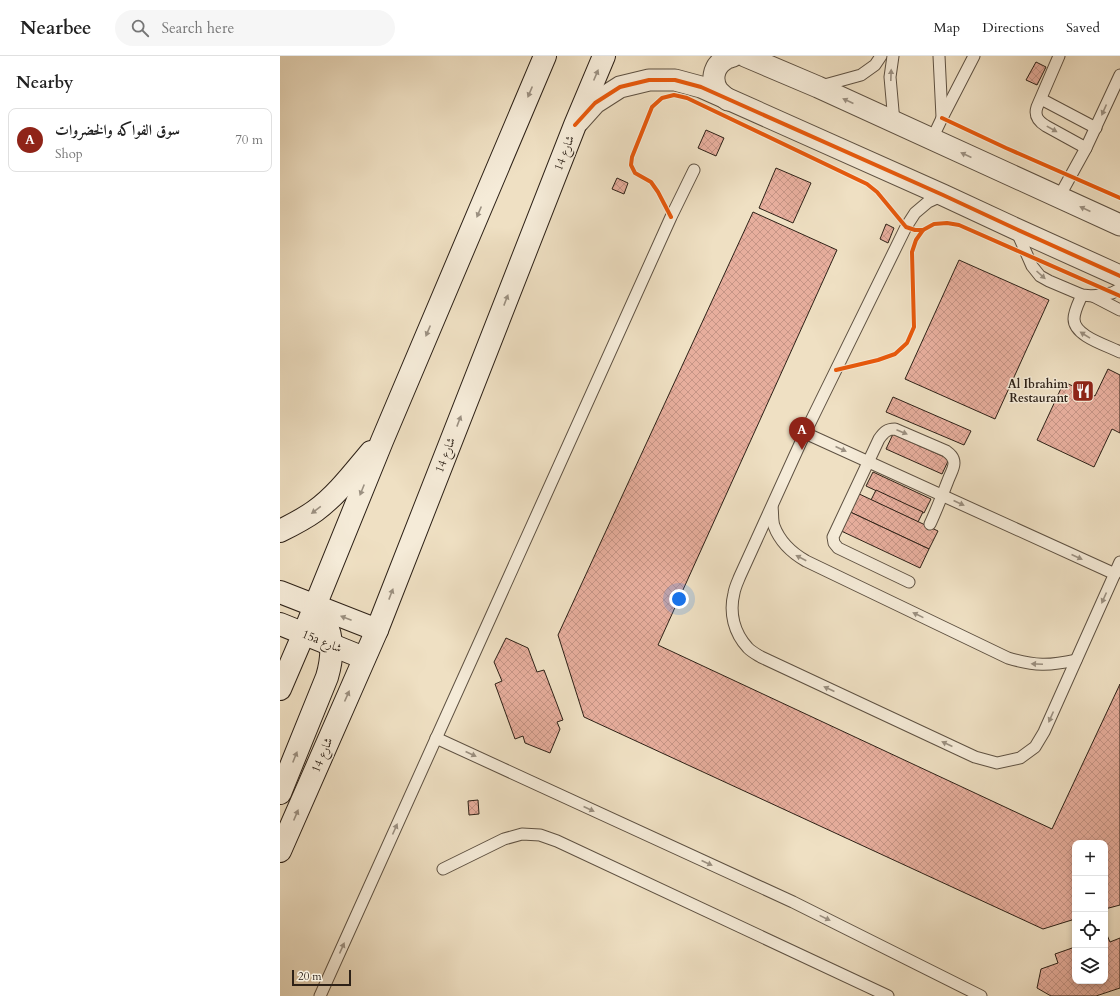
<!DOCTYPE html>
<html lang="en">
<head>
<meta charset="utf-8">
<style>
  :root { --surface:#fff; --page:#f6f6f6; --text:#222; --muted:#767676; --line:#e0e0e0; --accent:#8f2418 }
  body { margin:0; font-family:Cardo,Amiri,serif; background:var(--page); color:var(--text) }
  .controls { position:absolute; right:12px; bottom:12px; display:grid; overflow:hidden; border-radius:8px; box-shadow:0 2px 6px #0003 }
  .controls button { width:36px; height:36px; display:grid; place-items:center; padding:0; border:0; border-bottom:1px solid var(--line); background:var(--surface); color:var(--text); font:20px sans-serif }
  .scale { position:absolute; left:12px; bottom:10px; width:59px; box-sizing:border-box; padding-left:4px; border:2px solid #2d2117; border-top:0; font-size:11px; line-height:14px; white-space:nowrap; color:#2d2117; -webkit-text-stroke:3px #f5ebd8; paint-order:stroke }
  .you { position:absolute; left:399px; top:543px; width:14px; height:14px; margin:-10px; border:3px solid #fff; border-radius:50%; background:#1a73e8; box-shadow:0 0 0 6px #1a73e833 }
  .badge { display:grid; place-items:center; width:26px; height:26px; border-radius:50%; background:var(--accent); color:#fff; font-size:13px; font-weight:700 }
  .pin { position:absolute; translate:-50% -33px; filter:drop-shadow(0 1px 2px #0008) }
  .pin::after { content:''; position:absolute; top:21px; width:14px; height:12px; background:inherit; clip-path:polygon(0 0,100% 0,50% 100%) }
  .list { margin:0; padding:0; list-style:none }
  h2 { display:flex; justify-content:space-between; align-items:center; height:52px; margin:0; padding:0 16px; font-size:17px }
  h2 small { font-size:13px; font-weight:400; color:var(--muted) }
  .list li { display:grid; grid-template-columns:26px 1fr auto; gap:12px; align-items:center; box-sizing:border-box; height:64px; margin:0 8px 8px; padding:0 8px; border:1px solid var(--line); border-radius:8px }
  .list b { display:block; font-size:15px; white-space:nowrap }
  .list p { margin:0; font-size:13px; white-space:nowrap; color:var(--muted) }
  .list em { font-size:13px; font-style:normal; color:var(--muted) }
  .icon { flex:none; width:22px; height:22px; fill:none; stroke:currentColor; stroke-width:2; stroke-linecap:round; stroke-linejoin:round }
  .map { position:relative; flex:none; width:840px; height:940px; overflow:hidden }
  header { display:flex; align-items:center; gap:24px; box-sizing:border-box; height:56px; padding:0 20px; background:var(--surface); border-bottom:1px solid var(--line) }
  header strong { font-size:19px }
  nav { display:flex; gap:22px; margin-inline-start:auto; font-size:14px }
  .search { width:280px; height:36px; background:var(--page); display:flex; align-items:center; gap:10px; box-sizing:border-box; padding:0 14px; border-radius:22px; color:var(--muted); font-size:15px }
  main { display:flex }
  aside { flex:1; background:var(--surface) }
  .map>svg:first-child { display:block }
  .building { fill:url(#building-cross-hatch); stroke:#2d2117 }
  .lines { fill:none; stroke-linecap:round; stroke-linejoin:round }
  .lane-casing { stroke:#5e5142; stroke-width:13 }
  .street-casing { stroke:#5e5142; stroke-width:23 }
  .secondary-casing { stroke:#2d2117; stroke-width:24 }
  .lane { stroke:#f5ebd8; stroke-width:11 }
  .street { stroke:#f5ebd8; stroke-width:21 }
  .secondary { stroke:#f5ebd8; stroke-width:22 }
  .cycleway-casing { stroke:#f5ebd8; stroke-width:6 }
  .cycleway { stroke:#e8590c; stroke-width:4 }
  .oneway { fill:#9b9081 }
  .labels { text-anchor:middle; stroke-width:3; stroke-linejoin:round; paint-order:stroke }
  .street-label { font-size:12px; fill:#2d2117; stroke:#f5ebd8 }
  .poi-label { font-size:12px; font-weight:bold; fill:#2d2117; stroke:#f5ebd8; text-anchor:end }
</style>
</head>
<body>
<header>
<strong>Nearbee</strong>
<div class="search"><svg class="icon" aria-label="search" viewBox="0 0 24 24"><circle cx="10" cy="10" r="6"/><path d="M15 15l6 6"/></svg>Search here</div>
<nav><a>Map</a><a>Directions</a><a>Saved</a></nav>
</header>
<main>
<aside>
<h2>Nearby<small></small></h2>
<ul class="list">
<li><span class="badge">A</span><div><b>سوق الفواكه والخضروات</b><p>Shop</p></div><em>70 m</em></li>
</ul>
</aside>
<div class="map">
<svg width="840" height="940" viewBox="0 0 840 940">
  <defs>
    <pattern id="building-cross-hatch" width="8" height="8" patternUnits="userSpaceOnUse"><rect width="8" height="8" fill="#e7ae9d"/><path d="M0 0l8 8M0 8l8-8" fill="none" stroke="#c69586"/></pattern>
  </defs>
  <rect width="100%" height="100%" fill="#efe0c3"/>
  <filter id="stains"><feTurbulence type="fractalNoise" baseFrequency=".005" numOctaves="4"/><feColorMatrix values="0 0 0 0 .2 0 0 0 0 .09 0 0 0 0 .02 0 0 0 .5 -.17"/></filter>
  <radialGradient id="worn" r=".72"><stop offset=".6" stop-color="#630" stop-opacity="0"/><stop offset="1" stop-color="#630" stop-opacity=".3"/></radialGradient>
  <g class="building">
    <path d="M 756,6 L 766,11 L 757,29 L 746,24 Z"/>
    <path d="M 426,74 L 444,82 L 436,100 L 418,92 Z"/>
    <path d="M 496,112 L 531,127 L 513,167 L 479,152 Z"/>
    <path d="M 337,122 L 348,127 L 344,138 L 332,133 Z"/>
    <path d="M 473,156 L 557,194 L 378,589 L 772,773 L 840,628 L 840,849 L 825,853 L 825,787 L 795,787 L 795,863 L 763,873 L 304,661 L 278,579 Z"/>
    <path d="M 606,168 L 614,172 L 608,187 L 600,183 Z"/>
    <path d="M 679,204 L 769,244 L 715,363 L 625,323 Z"/>
    <path d="M 828,313 L 840,319 L 840,377 L 832,373 L 814,411 L 757,384 L 784,326 L 815,340 Z"/>
    <path d="M 613,341 L 691,375 L 684,389 L 606,356 Z"/>
    <path d="M 613,378 L 669,403 L 662,418 L 606,393 Z"/>
    <path d="M 593,416 L 651,443 L 644,457 L 586,430 Z"/>
    <path d="M 596,434 L 643,456 L 638,466 L 591,444 Z"/>
    <path d="M 575,436 L 658,475 L 649,493 L 566,454 Z"/>
    <path d="M 566,454 L 649,493 L 640,512 L 557,473 Z"/>
    <path d="M 226,582 L 248,592 L 257,616 L 264,614 L 283,664 L 277,666 L 280,673 L 270,697 L 245,687 L 243,680 L 235,683 L 215,628 L 222,625 L 214,606 Z"/>
    <path d="M 198,744 L 199,758 L 189,759 L 188,745 Z"/>
    <path d="M 827,879 L 830,886 L 840,882 L 840,932 L 816,940 L 771,940 L 757,932 L 761,913 L 778,907 L 775,898 L 795,891 L 795,925 L 825,925 L 825,880 Z"/>
  </g>
  <g class="lines">
    <g class="lane-casing">
      <g id="lane">
        <path d="M 613,0 L 610,21 L 614,66"/>
        <path d="M 659,0 L 662,61"/>
        <path d="M 779,0 L 757,51 C 754,60 758,65 766,70 L 806,92"/>
        <path d="M 541,30 L 581,19 L 595,9 L 601,0"/>
        <path d="M 761,43 L 816,72"/>
        <path d="M 652,83 L 662,62 L 694,0"/>
        <path d="M 663,139 L 648,146 L 635,157 L 626,171 L 525,377 L 460,520 C 458,525 455,531 454,537 C 449,557 454,577 468,592 C 472,596 476,598 481,601 L 695,701 L 717,707 L 740,702 L 755,691 L 764,676 L 840,506"/>
        <path d="M 779,141 L 806,92 L 840,19"/>
        <path d="M 736,174 L 752,210 L 760,220 L 769,225 L 802,239 L 813,240 L 832,237 L 840,233"/>
        <path d="M 802,239 C 799,246 794,255 794,263 C 794,280 826,289 840,296"/>
        <path d="M 813,240 L 840,254"/>
        <path d="M 525,377 L 835,518"/>
        <path d="M 492,451 C 493,457 492,464 494,470 C 500,486 512,497 526,505 L 728,602 C 755,610 769,610 796,604"/>
        <path d="M 629,526 L 558,492 L 554,487 L 553,481 L 599,383 C 604,376 607,373 615,373 L 666,395 C 670,398 674,401 674,407 C 674,412 671,417 669,422 C 663,437 657,453 650,468"/>
        <path d="M 156,682 L 513,846 L 701,940"/>
        <path d="M 163,813 L 224,783 L 242,778 L 260,779 L 277,785 L 608,940"/>
        <path d="M 40,940 L 391,161 L 414,114"/>
      </g>
    </g>
    <g class="street-casing">
      <g id="street">
        <path d="M 465,0 L 538,31 L 840,169"/>
        <path d="M 448,44 C 444,41 441,38 438,35 C 431,25 433,11 444,4 C 446,2 450,1 453,0"/>
        <path d="M 298,66 L 315,47 L 340,31 L 369,24 L 395,24 L 421,31 L 663,139 L 736,173 L 840,220"/>
      </g>
    </g>
    <g class="secondary-casing">
      <g id="secondary">
        <path d="M 0,475 C 12,469 24,463 35,455 C 57,439 74,416 91,396"/>
        <path d="M 0,536 L 97,574"/>
        <path d="M 0,568 L 84,602"/>
        <path d="M 0,633 L 24,577 L 102,385 L 265,0"/>
        <path d="M 0,737 L 47,621 C 53,601 54,582 44,563 C 42,558 38,554 35,550"/>
        <path d="M 0,795 L 97,574 L 295,69 L 324,0"/>
      </g>
    </g>
    <use href="#lane" class="lane"/>
    <use href="#street" class="street"/>
    <use href="#secondary" class="secondary"/>
    <g class="cycleway-casing">
      <g id="cycleway">
        <path d="M 662,62 L 726,92 L 840,142"/>
        <path d="M 295,69 L 315,47 L 340,31 L 369,24 L 395,24 L 421,31 L 663,139 L 736,173 L 840,220"/>
        <path d="M 391,161 L 378,136 L 371,126 L 355,117 L 351,109 L 352,101 L 372,51 L 382,42 L 394,39 L 407,42 L 587,128 L 597,136 L 626,171 L 635,174 L 643,174 L 654,168 L 667,167 L 679,169 L 840,240"/>
        <path d="M 556,314 L 598,304 L 615,298 L 627,287 L 634,271 L 632,196 L 636,184 L 643,174"/>
      </g>
    </g>
    <use href="#cycleway" class="cycleway"/>
  </g>
  <defs><path id="oneway-solid" d="M-6-.8H1V-3.2L6.5 0L1 3.2V.8H-6Z"/></defs>
  <g class="oneway">
    <use href="#oneway-solid" transform="translate(316 19) rotate(-67)"/>
    <use href="#oneway-solid" transform="translate(611 19) rotate(-88)"/>
    <use href="#oneway-solid" transform="translate(250 36) rotate(113)"/>
    <use href="#oneway-solid" transform="translate(568 45) rotate(-155)"/>
    <use href="#oneway-solid" transform="translate(824 54) rotate(114)"/>
    <use href="#oneway-solid" transform="translate(772 73) rotate(29)"/>
    <use href="#oneway-solid" transform="translate(686 99) rotate(-155)"/>
    <use href="#oneway-solid" transform="translate(805 153) rotate(-155)"/>
    <use href="#oneway-solid" transform="translate(199 156) rotate(113)"/>
    <use href="#oneway-solid" transform="translate(761 219) rotate(42)"/>
    <use href="#oneway-solid" transform="translate(226 244) rotate(-69)"/>
    <use href="#oneway-solid" transform="translate(148 275) rotate(113)"/>
    <use href="#oneway-solid" transform="translate(805 279) rotate(-148)"/>
    <use href="#oneway-solid" transform="translate(179 365) rotate(-69)"/>
    <use href="#oneway-solid" transform="translate(622 376) rotate(23)"/>
    <use href="#oneway-solid" transform="translate(561 393) rotate(24)"/>
    <use href="#oneway-solid" transform="translate(82 434) rotate(112)"/>
    <use href="#oneway-solid" transform="translate(679 447) rotate(25)"/>
    <use href="#oneway-solid" transform="translate(36 454) rotate(143)"/>
    <use href="#oneway-solid" transform="translate(797 501) rotate(24)"/>
    <use href="#oneway-solid" transform="translate(521 502) rotate(-152)"/>
    <use href="#oneway-solid" transform="translate(111 538) rotate(-69)"/>
    <use href="#oneway-solid" transform="translate(824 542) rotate(114)"/>
    <use href="#oneway-solid" transform="translate(638 559) rotate(-154)"/>
    <use href="#oneway-solid" transform="translate(66 562) rotate(-159)"/>
    <use href="#oneway-solid" transform="translate(757 608) rotate(-177)"/>
    <use href="#oneway-solid" transform="translate(549 633) rotate(-155)"/>
    <use href="#oneway-solid" transform="translate(67 640) rotate(-66)"/>
    <use href="#oneway-solid" transform="translate(771 661) rotate(114)"/>
    <use href="#oneway-solid" transform="translate(667 688) rotate(-155)"/>
    <use href="#oneway-solid" transform="translate(191 698) rotate(25)"/>
    <use href="#oneway-solid" transform="translate(15 701) rotate(-68)"/>
    <use href="#oneway-solid" transform="translate(309 753) rotate(25)"/>
    <use href="#oneway-solid" transform="translate(16 759) rotate(-67)"/>
    <use href="#oneway-solid" transform="translate(115 773) rotate(-66)"/>
    <use href="#oneway-solid" transform="translate(427 807) rotate(25)"/>
    <use href="#oneway-solid" transform="translate(545 862) rotate(26)"/>
    <use href="#oneway-solid" transform="translate(62 892) rotate(-66)"/>
  </g>
  <defs>
    <g id="restaurant-square" transform="scale(1.15)"><rect x="-9" y="-9" width="18" height="18" rx="4" fill="#8f2418" stroke="#f5ebd8"/><path d="M-5-6h1v4h1v-4h1v4h1v-4h1v5L-1.5 .5V6h-2V.5L-5-1ZM5-6V6H3V1.5H1.5Q1.5-4 5-6Z" fill="#fff"/></g>
  </defs>
  <g fill-rule="evenodd">
    <use href="#restaurant-square" x="803" y="335"/>
  </g>
  <g class="labels">
    <g class="street-label">
      <text transform="translate(284 97) rotate(-69)" y="4">شارع 14</text>
      <text transform="translate(165 399) rotate(-69)" y="4">شارع 14</text>
      <text transform="translate(42 585) rotate(22)" y="4">15a شارع</text>
      <text transform="translate(42 699) rotate(-67)" y="4">شارع 14</text>
    </g>
    <g class="poi-label">
      <text x="788" y="332">Al Ibrahim<tspan x="788" dy="14">Restaurant</tspan></text>
    </g>
  </g>
  <rect width="100%" height="100%" filter="url(#stains)"/>
  <rect width="100%" height="100%" fill="url(#worn)"/>
</svg>
<div class="controls">
<button>+</button>
<button>−</button>
<button><svg class="icon" aria-label="locate" viewBox="0 0 24 24"><circle cx="12" cy="12" r="6"/><path d="M12 2v4M12 18v4M2 12h4M18 12h4"/></svg></button>
<button><svg class="icon" aria-label="layers" viewBox="0 0 24 24"><path d="M12 4l9 5-9 5-9-5zM3 14l9 5 9-5"/></svg></button>
</div>
<div class="scale">20 m</div>
<div class="you"></div>
<div class="pin badge" style="left:522px;top:394px">A</div>
</div>
</main>
</body>
</html>
